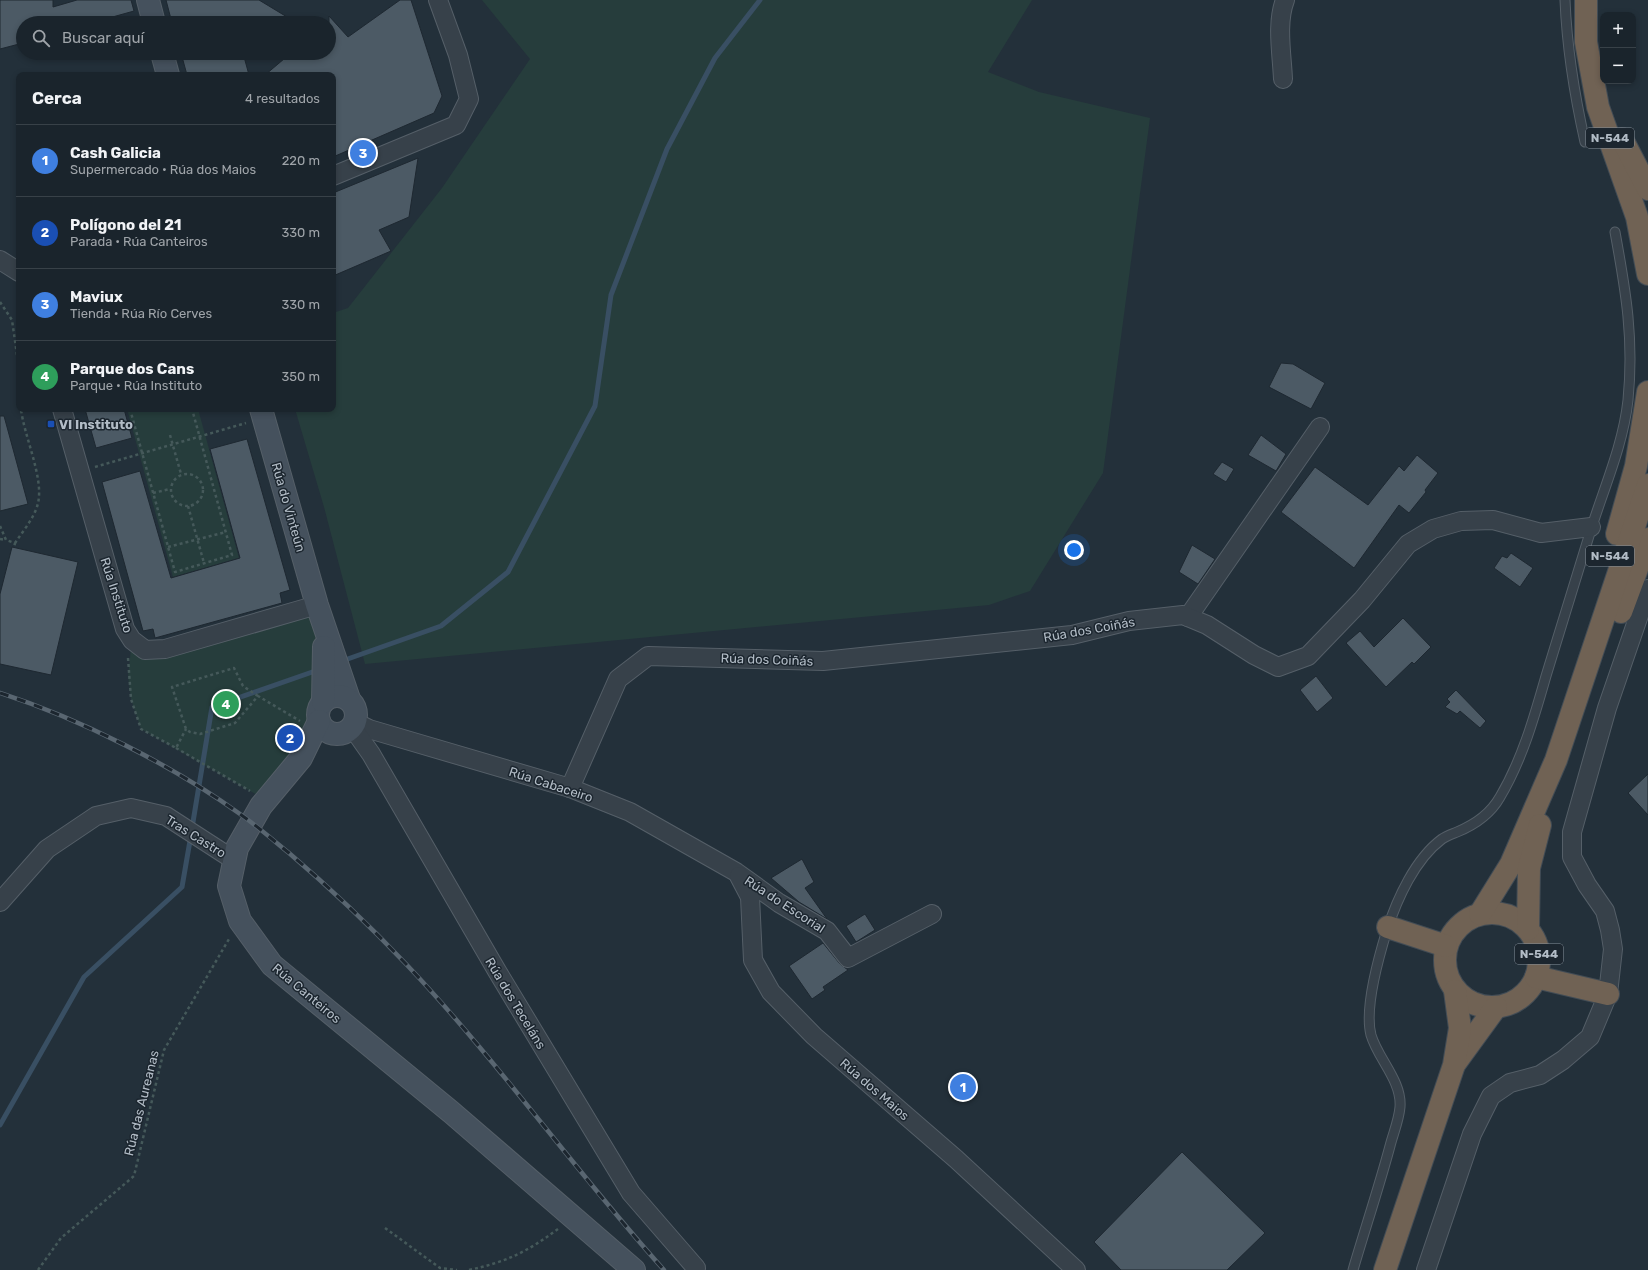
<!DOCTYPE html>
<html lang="es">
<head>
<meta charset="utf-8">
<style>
  :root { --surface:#1a242c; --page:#273038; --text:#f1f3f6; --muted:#9fa4a9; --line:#384148; --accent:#bca0f2 }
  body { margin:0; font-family:Rubik,sans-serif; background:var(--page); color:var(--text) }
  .controls { position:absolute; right:12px; top:12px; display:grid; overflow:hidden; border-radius:8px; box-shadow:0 2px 6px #0003 }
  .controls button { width:36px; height:36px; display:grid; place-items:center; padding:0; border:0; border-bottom:1px solid var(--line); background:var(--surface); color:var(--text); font:20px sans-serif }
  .you { position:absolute; left:1074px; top:550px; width:14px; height:14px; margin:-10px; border:3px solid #fff; border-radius:50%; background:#1a73e8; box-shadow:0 0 0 6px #1a73e833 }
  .badge { display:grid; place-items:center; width:26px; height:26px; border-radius:50%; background:var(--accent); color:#fff; font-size:13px; font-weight:700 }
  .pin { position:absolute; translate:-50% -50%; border:2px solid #fff; box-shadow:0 1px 4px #0006 }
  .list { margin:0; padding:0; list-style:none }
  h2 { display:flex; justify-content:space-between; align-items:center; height:52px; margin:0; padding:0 16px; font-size:17px }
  h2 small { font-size:13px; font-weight:400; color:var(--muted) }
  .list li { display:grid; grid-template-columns:26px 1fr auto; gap:12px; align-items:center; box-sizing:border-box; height:72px; padding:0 16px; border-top:1px solid var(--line) }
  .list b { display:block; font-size:15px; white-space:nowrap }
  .list p { margin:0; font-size:13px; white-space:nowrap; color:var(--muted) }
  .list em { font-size:13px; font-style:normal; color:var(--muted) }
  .icon { flex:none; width:22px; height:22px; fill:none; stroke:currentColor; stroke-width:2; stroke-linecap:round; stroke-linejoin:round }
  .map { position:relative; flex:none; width:1648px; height:1270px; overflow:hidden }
  .search { position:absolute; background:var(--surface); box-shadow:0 2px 6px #0003; left:16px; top:16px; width:320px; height:44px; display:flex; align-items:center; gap:10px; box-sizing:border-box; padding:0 14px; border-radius:22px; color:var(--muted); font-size:15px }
  .panel { position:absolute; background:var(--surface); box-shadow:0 2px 6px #0003; left:16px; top:72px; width:320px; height:340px; border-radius:8px }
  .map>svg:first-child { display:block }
  .green { fill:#263d3c }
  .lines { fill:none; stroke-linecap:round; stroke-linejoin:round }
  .stream { stroke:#394f63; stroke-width:5 }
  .building { fill:#4c5a65; stroke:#1e2831 }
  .lane-casing { stroke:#555f68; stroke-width:11 }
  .street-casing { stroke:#555f68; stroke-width:20 }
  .secondary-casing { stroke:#555f68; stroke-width:24 }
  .highway-casing { stroke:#424c55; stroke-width:24 }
  .path { stroke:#45595a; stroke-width:2.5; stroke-dasharray:3 3; stroke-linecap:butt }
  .lane { stroke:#37414a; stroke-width:9 }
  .street { stroke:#37414a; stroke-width:18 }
  .secondary { stroke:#45515d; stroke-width:22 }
  .highway { stroke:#706254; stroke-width:22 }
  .rail-casing { stroke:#596671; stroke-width:4.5 }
  .rail { stroke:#1c262f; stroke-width:3; stroke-dasharray:9; stroke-linecap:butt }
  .transit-dot { fill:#1a4fb4; stroke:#1c262f; stroke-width:1.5 }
  .labels { text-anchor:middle; stroke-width:3; stroke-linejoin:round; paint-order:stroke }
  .shield { fill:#1c262f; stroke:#858f99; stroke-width:1 }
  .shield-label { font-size:12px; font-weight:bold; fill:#b2bcc6 }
  .poi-label { font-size:13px; font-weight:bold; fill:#b2bcc6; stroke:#1c262f; text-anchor:start }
  .street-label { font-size:13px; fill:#b2bcc6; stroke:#1c262f }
</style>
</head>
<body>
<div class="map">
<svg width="1648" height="1270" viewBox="0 0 1648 1270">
  <rect width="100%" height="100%" fill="#23303a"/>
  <g class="green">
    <path d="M 482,0 L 1032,0 L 988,72 L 1039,92 L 1150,118 L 1103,473 L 1030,591 L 989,605 L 365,664 L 324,507 L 295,409 L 333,409 L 333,313 L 348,308 L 442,188 L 530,59 Z"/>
    <path d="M 127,409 L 198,409 L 239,558 L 173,577 Z"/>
    <path d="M 317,605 L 319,710 L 266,800 L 141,729 L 131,699 L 128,676 L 132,640 L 145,650 Z"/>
  </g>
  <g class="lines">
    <g class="stream">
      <path d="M 342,661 L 441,626 L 508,572 L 595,406 L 611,295 L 667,149 L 715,58 L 760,0"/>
      <path d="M 192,828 L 212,707 L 318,670"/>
      <path d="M 0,1125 L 84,977 L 182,887 L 191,835"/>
    </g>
  </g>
  <g class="building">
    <path d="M 0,0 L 53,0 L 53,7 L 77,0 L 131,0 L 134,11 L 91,23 L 23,23 L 23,43 L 0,49 Z"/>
    <path d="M 166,0 L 259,0 L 297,23 L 172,23 Z"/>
    <path d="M 400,0 L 411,0 L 442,96 L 434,113 L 333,157 L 333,75 L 265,75 L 291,53 L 329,53 L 329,16 L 348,37 Z"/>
    <path d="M 181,53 L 243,53 L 249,75 L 187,75 Z"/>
    <path d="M 418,158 L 409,217 L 379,230 L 391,251 L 333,276 L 333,193 Z"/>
    <path d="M 1281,363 L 1293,364 L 1325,383 L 1311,409 L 1269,387 Z"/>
    <path d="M 85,409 L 124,409 L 132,438 L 96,448 Z"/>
    <path d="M 0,416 L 4,416 L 28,504 L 0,511 Z"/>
    <path d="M 1261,435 L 1286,454 L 1276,471 L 1248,455 Z"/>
    <path d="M 247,439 L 290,590 L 280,593 L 282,603 L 155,638 L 153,629 L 143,631 L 102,482 L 140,471 L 171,578 L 240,558 L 210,449 Z"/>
    <path d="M 1417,455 L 1438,473 L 1425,490 L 1426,492 L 1409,513 L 1399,505 L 1354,568 L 1281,512 L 1315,467 L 1368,505 L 1399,466 L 1404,471 Z"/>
    <path d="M 1222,462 L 1234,469 L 1226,482 L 1213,474 Z"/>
    <path d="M 1192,545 L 1215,559 L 1198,584 L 1179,572 Z"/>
    <path d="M 12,547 L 78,562 L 51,675 L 0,664 L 0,594 Z"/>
    <path d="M 1511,553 L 1533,568 L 1520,587 L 1494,568 L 1502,556 L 1507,558 Z"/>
    <path d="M 1403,618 L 1431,647 L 1414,664 L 1412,662 L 1386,687 L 1346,643 L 1360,631 L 1374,647 Z"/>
    <path d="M 1316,676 L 1333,698 L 1317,712 L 1300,690 Z"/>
    <path d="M 1456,690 L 1486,721 L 1480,728 L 1460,711 L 1457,714 L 1445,707 L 1450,702 L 1447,699 Z"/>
    <path d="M 1648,774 L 1648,815 L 1628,793 Z"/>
    <path d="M 802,859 L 814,882 L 805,888 L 827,919 L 799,902 L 771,878 Z"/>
    <path d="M 865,914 L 875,930 L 856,942 L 846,926 Z"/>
    <path d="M 823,943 L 840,964 L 848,970 L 823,987 L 825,990 L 812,999 L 789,966 Z"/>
    <path d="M 1182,1152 L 1265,1233 L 1227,1270 L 1121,1270 L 1094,1242 Z"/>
  </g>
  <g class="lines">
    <g class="lane-casing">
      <g id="lane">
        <path d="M 1565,0 C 1567,50 1574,93 1585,142"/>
        <path d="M 1353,1270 C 1365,1229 1379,1187 1390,1146 C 1393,1134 1399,1120 1400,1107 C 1402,1081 1378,1059 1371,1035 C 1364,1008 1379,956 1387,930 C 1397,899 1415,859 1442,839 C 1446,836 1452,834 1457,832 C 1474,825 1491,813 1500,797 C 1522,760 1534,718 1546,676 C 1560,629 1575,583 1589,536 C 1602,492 1623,447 1628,400 C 1634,339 1626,292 1615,232"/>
      </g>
    </g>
    <g class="street-casing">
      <g id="street">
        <path d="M 1283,79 C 1282,55 1276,23 1285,0"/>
        <path d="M 333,176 L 456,125 L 469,99 L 458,55 L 438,0"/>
        <path d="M 0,260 L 19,272"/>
        <path d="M 62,409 L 125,629 L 132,640 L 145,650 L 165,649 L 317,605"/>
        <path d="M 1188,617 L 1320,427"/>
        <path d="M 355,722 L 369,729 L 570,788 L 630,812 L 736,872 L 779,903 L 827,931 L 848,958 L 932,914"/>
        <path d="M 352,727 L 371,754 L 497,971 L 631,1193 L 696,1268"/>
        <path d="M 570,788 L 618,679 L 648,656 L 823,661 L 1072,635 L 1129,621 L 1183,615 L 1207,625 L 1254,655 L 1278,667 L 1308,656 L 1362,600 L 1408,544 L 1433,529 L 1461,521 L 1493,520 L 1541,533 L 1591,527"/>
        <path d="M 739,876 L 750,897 L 753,960 L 771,992 L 814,1036 L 956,1159 L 1076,1270"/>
        <path d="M 0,902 L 47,849 L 96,816 L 131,808 L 166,816 L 234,860"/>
        <path d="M 1426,1270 L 1472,1134 L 1491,1096 L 1510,1083 L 1540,1075 L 1563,1060 L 1590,1037 L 1608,994 L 1613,949 L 1610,930 L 1605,911 L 1587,885 L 1572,857 L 1572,832 L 1607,708 L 1648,589"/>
      </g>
    </g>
    <g class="secondary-casing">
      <g id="secondary">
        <path d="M 148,0 L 154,23"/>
        <path d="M 162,53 L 168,75"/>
        <path d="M 261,409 L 317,605 L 349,699"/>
        <circle cx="337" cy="715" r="19"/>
        <path d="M 323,702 L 324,647"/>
        <path d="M 319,721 L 301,758 L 261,806 L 237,848 L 229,886 L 240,921 L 272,965 L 451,1112 L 634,1270"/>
      </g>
    </g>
    <g class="highway-casing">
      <g id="highway">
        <path d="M 1586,0 L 1586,42 L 1598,107 L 1637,217 L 1648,274"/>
        <path d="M 1622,139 L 1648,189"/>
        <path d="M 1617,534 L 1636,466 L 1648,392"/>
        <path d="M 1621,612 L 1648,539"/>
        <circle cx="1492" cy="960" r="47"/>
        <path d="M 1480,914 L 1511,864 L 1556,760 L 1648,485"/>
        <path d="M 1388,927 L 1446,946"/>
        <path d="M 1528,929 L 1529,868 L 1540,825"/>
        <path d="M 1536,977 L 1608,994"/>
        <path d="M 1456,1062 L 1496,1007"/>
        <path d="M 1385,1270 L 1454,1065 L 1460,1028 L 1455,991"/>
      </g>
    </g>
    <g class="path">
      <path d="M 0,302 L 12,320 L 18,362 L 19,389"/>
      <path d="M 130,409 L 175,572 L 232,555 L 192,409"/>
      <path d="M 170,435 L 181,474"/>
      <path d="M 95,467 L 246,423"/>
      <circle cx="187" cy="490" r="16"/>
      <path d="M 153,493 L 170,489"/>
      <path d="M 188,506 L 204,563"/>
      <path d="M 0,526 L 6,540 L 15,543 L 14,548"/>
      <path d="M 0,539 L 6,540"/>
      <path d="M 15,543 C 23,531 35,517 38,503 C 44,478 24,436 21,409"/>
      <path d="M 168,547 L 226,532"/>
      <path d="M 128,658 L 131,699 L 141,729 L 176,748 L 186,729"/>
      <path d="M 258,696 L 243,686 L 234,668 L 172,687 L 186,729 L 190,732 L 200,734 L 235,723 L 258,696 L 300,721"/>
      <path d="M 176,748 L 250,791"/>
      <path d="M 385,1228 L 440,1268 L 457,1270"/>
      <path d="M 38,1270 L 61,1238 L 134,1176 L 164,1050 L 229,939"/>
      <path d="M 469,1270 C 506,1262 527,1252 558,1229"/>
    </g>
    <use href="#lane" class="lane"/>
    <use href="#street" class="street"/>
    <use href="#secondary" class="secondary"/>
    <use href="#highway" class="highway"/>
    <g class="rail-casing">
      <path id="rail" d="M 0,693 C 80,719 172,765 240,814 C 257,826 273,840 289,853 C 330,888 369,925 406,964 C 498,1061 575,1171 664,1270"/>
    </g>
    <use href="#rail" class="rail"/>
  </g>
  <rect class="transit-dot" x="47" y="420" width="8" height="8" rx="2"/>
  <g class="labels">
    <g class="shield">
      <rect x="1586" y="128" width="48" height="20" rx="3"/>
      <rect x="1586" y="546" width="48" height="20" rx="3"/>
      <rect x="1515" y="944" width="48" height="20" rx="3"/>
    </g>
    <g class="shield-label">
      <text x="1610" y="142">N-544</text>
      <text x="1610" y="560">N-544</text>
      <text x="1539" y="958">N-544</text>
    </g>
    <g class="poi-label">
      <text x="59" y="429">VI Instituto</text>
    </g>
    <g class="street-label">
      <text transform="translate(289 507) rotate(74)" y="5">Rúa do Vinteún</text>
      <text transform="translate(117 595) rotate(72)" y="5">Rúa Instituto</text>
      <text transform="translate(1089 629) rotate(-10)" y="5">Rúa dos Coiñás</text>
      <text transform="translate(767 659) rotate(2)" y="5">Rúa dos Coiñás</text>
      <text transform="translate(551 784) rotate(18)" y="5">Rúa Cabaceiro</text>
      <text transform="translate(196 836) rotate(32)" y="5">Tras Castro</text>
      <text transform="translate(785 904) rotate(33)" y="5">Rúa do Escorial</text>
      <text transform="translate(307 993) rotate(40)" y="5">Rúa Canteiros</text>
      <text transform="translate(516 1003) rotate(59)" y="5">Rúa dos Teceláns</text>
      <text transform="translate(875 1089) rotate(41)" y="5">Rúa dos Maios</text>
      <text transform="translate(141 1103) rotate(-76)" y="5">Rúa das Aureanas</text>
    </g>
  </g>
</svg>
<div class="controls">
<button>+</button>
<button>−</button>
</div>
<div class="you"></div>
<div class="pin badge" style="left:963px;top:1087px;background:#3f7fe0">1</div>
<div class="pin badge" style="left:290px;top:738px;background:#1a4fb4">2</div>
<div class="pin badge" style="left:363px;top:153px;background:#3f7fe0">3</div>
<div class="pin badge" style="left:226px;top:704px;background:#2e9e5b">4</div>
<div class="search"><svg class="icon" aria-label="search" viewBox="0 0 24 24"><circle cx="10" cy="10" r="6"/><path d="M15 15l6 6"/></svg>Buscar aquí</div>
<section class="panel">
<h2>Cerca<small>4 resultados</small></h2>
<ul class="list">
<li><span class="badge" style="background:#3f7fe0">1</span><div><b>Cash Galicia</b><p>Supermercado · Rúa dos Maios</p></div><em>220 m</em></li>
<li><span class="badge" style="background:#1a4fb4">2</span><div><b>Polígono del 21</b><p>Parada · Rúa Canteiros</p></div><em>330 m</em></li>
<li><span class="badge" style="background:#3f7fe0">3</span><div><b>Maviux</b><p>Tienda · Rúa Río Cerves</p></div><em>330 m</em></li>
<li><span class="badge" style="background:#2e9e5b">4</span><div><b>Parque dos Cans</b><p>Parque · Rúa Instituto</p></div><em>350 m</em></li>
</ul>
</section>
</div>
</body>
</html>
